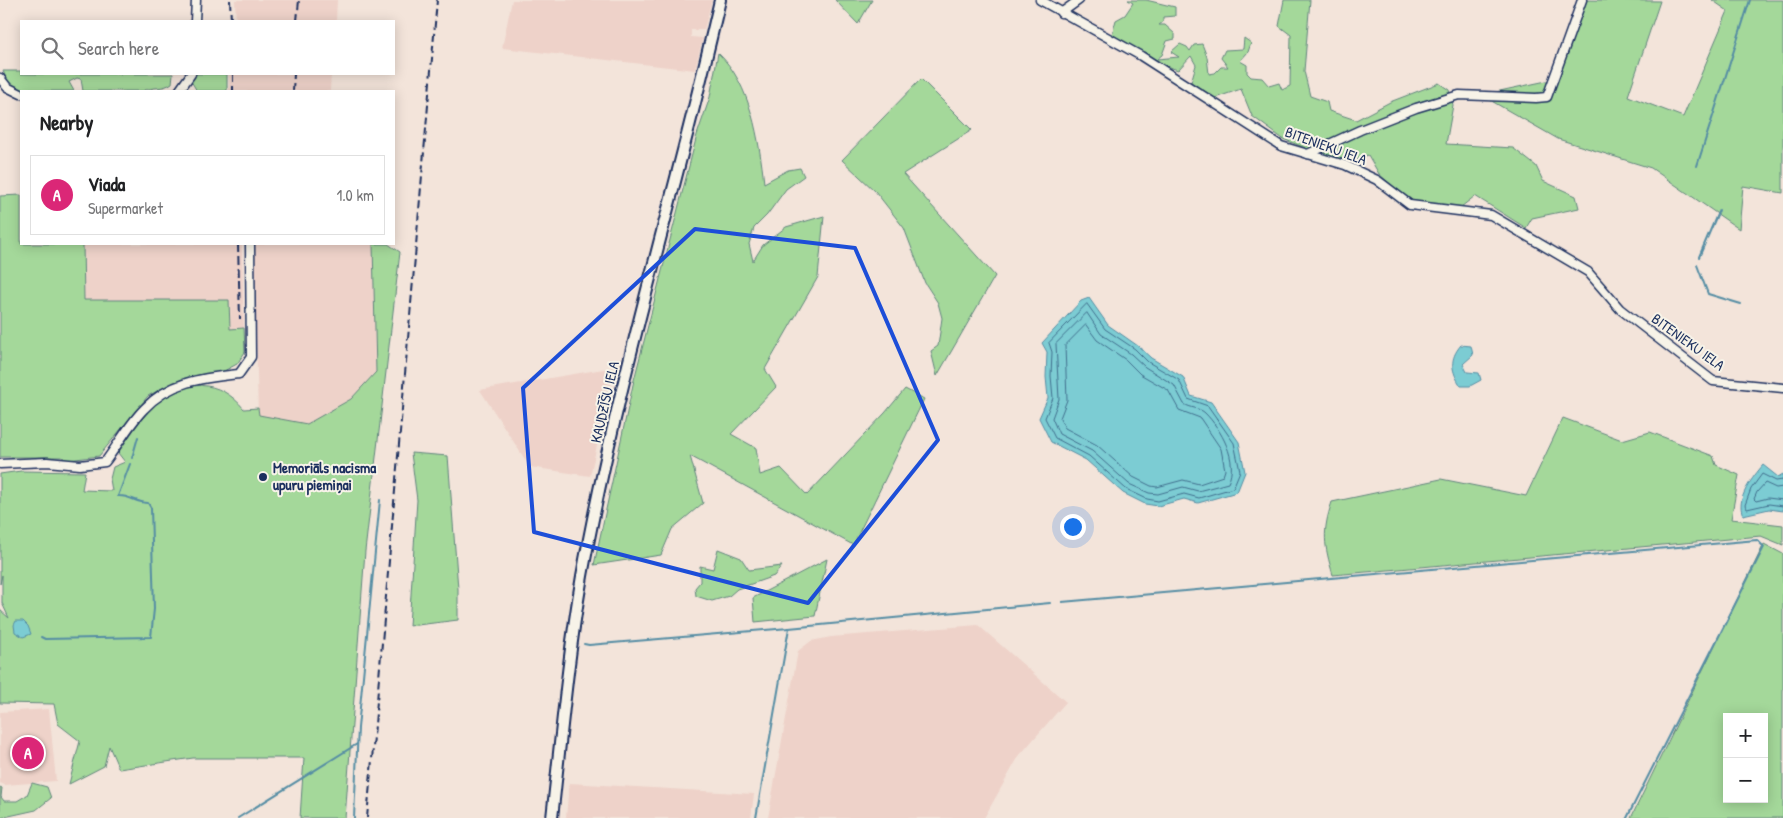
<!DOCTYPE html>
<html lang="en">
<head>
<meta charset="utf-8">
<style>
  :root { --surface:#fff; --page:#f2f2f2; --text:#202124; --muted:#757577; --line:#e0e0e0; --accent:#db2777 }
  body { margin:0; font-family:"Patrick Hand",sans-serif; background:var(--page); color:var(--text) }
  .controls { position:absolute; right:15px; bottom:15px; display:grid; overflow:hidden; border-radius:0px; box-shadow:0 2px 12px #0003 }
  .controls button { width:45px; height:45px; display:grid; place-items:center; padding:0; border:0; border-bottom:1px solid var(--line); background:var(--surface); color:var(--text); font:25px sans-serif }
  .you { position:absolute; left:1072px; top:526px; width:18px; height:18px; margin:-12px; border:4px solid #fff; border-radius:50%; background:#1a73e8; box-shadow:0 0 0 8px #1a73e833 }
  .badge { display:grid; place-items:center; width:32px; height:32px; border-radius:50%; background:var(--accent); color:#fff; font-size:16px; font-weight:700 }
  .pin { position:absolute; translate:-50% -50%; border:2px solid #fff; box-shadow:0 1px 5px #0006 }
  .list { margin:0; padding:0; list-style:none }
  h2 { display:flex; justify-content:space-between; align-items:center; height:65px; margin:0; padding:0 20px; font-size:21px }
  h2 small { font-size:16px; font-weight:400; color:var(--muted) }
  .list li { display:grid; grid-template-columns:32px 1fr auto; gap:15px; align-items:center; box-sizing:border-box; height:80px; margin:0 10px 10px; padding:0 10px; border:1px solid var(--line); border-radius:0px }
  .list b { display:block; font-size:19px; white-space:nowrap }
  .list p { margin:0; font-size:16px; white-space:nowrap; color:var(--muted) }
  .list em { font-size:16px; font-style:normal; color:var(--muted) }
  .icon { flex:none; width:28px; height:28px; fill:none; stroke:currentColor; stroke-width:2; stroke-linecap:round; stroke-linejoin:round }
  .map { position:relative; flex:none; width:1783px; height:818px; overflow:hidden }
  .search { position:absolute; background:var(--surface); box-shadow:0 2px 12px #0003; left:20px; top:20px; width:375px; height:55px; display:flex; align-items:center; gap:12px; box-sizing:border-box; padding:0 18px; border-radius:0px; color:var(--muted); font-size:19px }
  .panel { position:absolute; background:var(--surface); box-shadow:0 2px 12px #0003; left:20px; top:90px; width:375px; height:155px; border-radius:0px }
  .map>svg:first-child { display:block }
  .built { fill:#eed2c9 }
  .green { fill:#a4d89a; stroke:#60847c; fill-rule:evenodd }
  .water { fill:#7bccd3; stroke:#558da4 }
  .lines { fill:none; stroke-linecap:round; stroke-linejoin:round }
  .shore { stroke:#416e8d; stroke-width:1 }
  .stream { stroke:#558da4; stroke-width:2 }
  .minor-casing { stroke:#1b2f5e; stroke-width:11 }
  .tertiary-casing { stroke:#1b2f5e; stroke-width:14 }
  .minor { stroke:#f7f3e8; stroke-width:8 }
  .tertiary { stroke:#f7f3e8; stroke-width:10 }
  .rail { stroke:#1b2f5e; stroke-width:2; stroke-dasharray:8 4; stroke-linecap:butt }
  .marked { fill:none; stroke:#1d4ed8; stroke-width:4; stroke-linejoin:round }
  .poi-dot { fill:#1b2f5e; stroke:#f7f3e8; stroke-width:2 }
  .labels { text-anchor:middle; stroke-width:4; stroke-linejoin:round; paint-order:stroke }
  .street-label { font-size:15px; fill:#1b2f5e; stroke:#f7f3e8 }
  .poi-label { font-size:15px; font-weight:bold; fill:#1b2f5e; stroke:#f7f3e8; text-anchor:start }
</style>
</head>
<body>
<div class="map">
<svg width="1783" height="818" viewBox="0 0 1783 818">
  <rect width="100%" height="100%" fill="#f3e4da"/>
  <filter id="ink" filterUnits="userSpaceOnUse"><feTurbulence type="fractalNoise" baseFrequency=".02" numOctaves="2"/><feDisplacementMap in="SourceGraphic" scale="10" xChannelSelector="R" yChannelSelector="G"/><feConvolveMatrix kernelMatrix="1 2 1 2 8 2 1 2 1" color-interpolation-filters="sRGB"/></filter>
  <g filter="url(#ink)">
    <g class="built">
      <path d="M 235,0 L 337,0 L 336,21 L 236,21 Z"/>
      <path d="M 512,0 L 712,0 L 704,30 L 691,30 L 691,37 L 703,38 L 695,70 L 502,48 Z"/>
      <path d="M 229,74 L 331,74 L 330,91 L 229,91 Z"/>
      <path d="M 83,244 L 242,244 L 244,328 L 230,329 L 229,300 L 84,300 Z"/>
      <path d="M 254,244 L 373,244 L 376,372 L 351,399 L 307,425 L 258,415 Z"/>
      <path d="M 615,367 L 590,476 L 530,467 L 480,390 Z"/>
      <path d="M 978,625 L 1066,702 L 1019,756 L 984,818 L 768,818 L 798,651 L 811,641 L 831,637 Z"/>
      <path d="M 49,709 L 56,781 L 5,785 L 0,783 L 0,712 Z"/>
      <path d="M 569,783 L 754,794 L 751,818 L 566,818 Z"/>
    </g>
    <g class="green">
      <path d="M 835,0 L 872,0 L 858,24 Z"/>
      <path d="M 1128,0 L 1146,0 L 1175,7 L 1175,16 L 1163,17 L 1163,22 L 1159,25 L 1165,25 L 1175,34 L 1175,39 L 1167,41 L 1162,55 L 1157,59 L 1179,57 L 1171,52 L 1180,44 L 1187,47 L 1190,51 L 1194,45 L 1202,44 L 1207,57 L 1209,74 L 1215,73 L 1221,67 L 1228,67 L 1221,58 L 1225,50 L 1243,49 L 1244,38 L 1251,43 L 1248,52 L 1240,61 L 1247,65 L 1247,73 L 1251,77 L 1262,78 L 1269,86 L 1279,83 L 1282,90 L 1290,86 L 1291,35 L 1279,26 L 1284,0 L 1310,0 L 1304,71 L 1310,96 L 1327,102 L 1329,111 L 1356,120 L 1390,102 L 1439,83 L 1449,90 L 1453,105 L 1446,144 L 1513,148 L 1536,166 L 1543,181 L 1576,196 L 1579,208 L 1532,218 L 1526,228 L 1475,196 L 1461,207 L 1411,202 L 1379,174 L 1368,155 L 1351,162 L 1326,156 L 1283,139 L 1252,116 L 1241,89 L 1215,98 L 1191,82 L 1196,65 L 1191,56 L 1178,70 L 1151,61 L 1111,38 L 1116,20 L 1125,15 L 1133,3 Z"/>
      <path d="M 1586,0 L 1660,1 L 1628,96 L 1683,117 L 1728,11 L 1712,0 L 1783,0 L 1783,193 L 1743,186 L 1739,229 L 1651,168 L 1558,139 L 1481,95 L 1551,80 L 1571,42 Z"/>
      <path d="M 718,53 C 751,84 759,140 764,183 L 788,170 L 800,168 L 804,176 L 786,189 L 767,215 L 754,228 L 749,244 L 753,261 L 763,245 L 786,227 L 824,216 L 818,277 L 765,369 L 776,387 L 731,434 L 756,448 L 760,475 L 781,468 L 807,495 L 885,413 L 905,389 L 924,399 L 853,545 L 690,456 L 703,503 L 672,529 L 661,555 L 594,565 L 634,380 L 697,135 L 710,97 Z"/>
      <path d="M 3,71 L 21,71 L 21,74 L 173,74 L 172,83 C 163,90 153,86 143,91 L 83,91 L 81,79 L 77,78 L 69,82 L 74,91 L 21,91 L 9,85 Z"/>
      <path d="M 194,74 L 227,74 L 227,91 L 197,91 L 191,81 Z"/>
      <path d="M 921,79 L 972,130 L 903,174 L 995,276 L 937,376 L 931,351 L 938,346 L 942,318 L 938,303 L 925,283 L 904,228 L 875,191 L 842,160 Z"/>
      <path d="M 21,195 L 21,244 L 83,244 L 84,300 L 229,300 L 230,329 L 244,328 L 245,352 L 237,364 L 222,372 L 195,376 L 170,384 L 148,396 L 99,456 L 68,460 L 62,457 L 0,457 L 0,196 Z"/>
      <path d="M 373,244 L 388,244 L 400,252 L 365,551 L 345,818 L 300,818 L 304,758 L 193,758 L 119,769 L 109,746 L 104,766 L 69,784 L 80,741 L 58,724 L 54,704 L 0,703 L 0,610 L 9,618 L 2,603 L 2,575 L 0,584 L 0,474 L 21,471 L 85,472 L 82,490 L 112,491 L 110,479 L 113,467 L 125,462 L 118,453 C 128,439 142,415 156,404 C 185,379 219,378 244,409 L 258,408 L 259,415 L 307,424 L 351,399 L 376,372 Z"/>
      <path d="M 1563,418 L 1622,440 L 1650,432 L 1713,456 L 1716,465 L 1739,475 L 1731,519 L 1783,525 L 1783,545 L 1761,536 L 1333,575 C 1324,545 1322,532 1332,502 L 1441,479 L 1526,496 Z"/>
      <path d="M 411,453 L 448,456 L 458,589 L 458,620 L 409,626 L 417,500 Z"/>
      <path d="M 1764,544 L 1783,554 L 1783,818 L 1631,818 ZM 1727,717 L 1764,717 L 1764,799 L 1727,799 Z"/>
      <path d="M 718,549 L 741,558 L 749,570 L 782,566 L 774,576 L 737,589 L 729,596 L 712,601 L 696,596 L 695,588 L 700,582 L 700,566 L 713,569 Z"/>
      <path d="M 827,559 L 815,616 L 755,622 L 753,598 Z"/>
      <path d="M 32,783 L 47,787 L 51,798 L 36,810 L 0,818 L 0,787 L 2,788 L 1,797 L 4,801 L 17,801 L 27,795 Z"/>
    </g>
    <g class="water">
      <path d="M 1089,298 L 1108,325 L 1138,346 L 1151,358 L 1183,377 L 1191,396 L 1211,402 L 1239,442 L 1245,472 L 1237,492 L 1198,503 L 1184,499 L 1158,506 L 1145,504 L 1123,493 L 1086,460 L 1051,442 L 1039,418 L 1048,398 L 1046,377 L 1047,352 L 1042,343 L 1081,301 Z"/>
      <path d="M 1461,345 L 1471,346 L 1473,355 L 1463,364 L 1467,372 L 1479,373 L 1481,380 L 1470,386 L 1461,386 C 1451,371 1449,359 1461,345 Z"/>
      <path d="M 1763,465 L 1778,477 L 1783,474 L 1783,511 L 1769,509 L 1743,515 C 1735,499 1753,477 1763,465 Z"/>
      <path d="M 16,621 L 23,621 L 28,626 L 31,634 L 23,637 L 15,632 L 14,625 Z"/>
    </g>
    <g class="lines">
      <g class="shore">
        <path d="M 1087,304 L 1105,329 L 1135,349 L 1148,362 L 1179,380 L 1188,399 L 1208,406 L 1234,443 L 1240,471 L 1233,488 L 1199,498 L 1184,494 L 1158,501 L 1147,499 L 1126,489 L 1089,456 L 1055,438 L 1045,418 L 1053,398 L 1051,376 L 1052,352 L 1049,343 Z"/>
        <path d="M 1087,313 L 1101,334 L 1131,354 L 1145,367 L 1174,385 L 1184,404 C 1190,408 1200,408 1205,413 C 1221,429 1239,461 1228,483 L 1198,491 L 1183,487 L 1158,494 L 1149,493 L 1129,484 L 1092,451 L 1059,434 L 1052,418 L 1059,399 L 1056,344 Z"/>
        <path d="M 1086,325 L 1097,340 L 1126,360 L 1140,374 L 1168,390 L 1179,410 L 1200,418 L 1221,449 L 1225,470 L 1223,476 L 1199,484 L 1183,480 L 1157,487 L 1151,486 L 1133,477 L 1097,445 L 1065,428 L 1060,418 L 1067,400 L 1065,346 Z"/>
        <path d="M 1783,480 L 1776,481 L 1762,474 L 1751,489 L 1745,505 L 1747,509 L 1769,504 L 1783,506"/>
        <path d="M 1783,487 L 1776,488 L 1765,483 L 1757,492 L 1754,499 L 1756,501 L 1768,498 L 1783,500"/>
      </g>
      <g class="stream">
        <path d="M 1697,166 L 1750,0"/>
        <path d="M 1699,257 L 1719,210"/>
        <path d="M 1697,265 L 1708,294 L 1741,304"/>
        <path d="M 132,458 L 138,437"/>
        <path d="M 1062,602 L 1757,540 L 1764,547 L 1627,818"/>
        <path d="M 41,637 L 45,639 L 151,637 L 154,609 L 151,508 L 148,503 C 136,503 129,495 118,496 L 130,464"/>
        <path d="M 584,644 L 589,645 L 789,628"/>
        <path d="M 238,818 L 357,744"/>
        <path d="M 354,818 L 358,728 L 380,500"/>
        <path d="M 756,818 L 789,628 L 1050,603"/>
      </g>
      <g class="minor-casing">
        <g id="minor">
          <path d="M 1040,0 L 1141,56 L 1281,146 L 1345,165 L 1377,180 L 1410,205 L 1491,215 L 1588,272 L 1620,309 L 1713,381 L 1783,388"/>
          <path d="M 1061,13 L 1079,0"/>
          <path d="M 195,21 L 196,0"/>
          <path d="M 0,78 L 7,87 L 21,94"/>
          <path d="M 179,91 L 191,74"/>
          <path d="M 1308,154 L 1360,130 L 1416,108 L 1459,95 L 1536,98 L 1547,97 L 1582,0"/>
          <path d="M 0,464 L 47,462 L 80,465 L 105,462 C 118,445 129,424 144,409 C 170,381 203,378 239,374 L 251,357 L 250,244"/>
        </g>
      </g>
      <g class="tertiary-casing">
        <path id="tertiary" d="M 552,818 C 561,737 568,656 582,576 C 617,382 676,192 720,0"/>
      </g>
      <use href="#minor" class="minor"/>
      <use href="#tertiary" class="tertiary"/>
      <g class="rail">
        <path d="M 230,0 L 231,21"/>
        <path d="M 297,21 L 299,0"/>
        <path d="M 233,74 L 233,91"/>
        <path d="M 293,91 L 294,74"/>
        <path d="M 238,244 L 240,319"/>
        <path d="M 367,818 L 437,0"/>
      </g>
    </g>
  </g>
  <path class="marked" d="M 695,229 L 855,248 L 938,440 L 808,603 L 534,532 L 523,388 Z"/>
  <circle class="poi-dot" cx="263" cy="477" r="5"/>
  <g class="labels">
    <g class="street-label">
      <text transform="translate(1326 146) rotate(20)" y="5">BITENIEKU IELA</text>
      <text transform="translate(1688 342) rotate(36)" y="5">BITENIEKU IELA</text>
      <text transform="translate(605 402) rotate(-77)" y="5">KAUDZĪŠU IELA</text>
    </g>
    <g class="poi-label">
      <text x="273" y="473">Memoriāls nacisma<tspan x="273" dy="17">upuru piemiņai</tspan></text>
    </g>
  </g>
</svg>
<div class="controls">
<button>+</button>
<button>−</button>
</div>
<div class="you"></div>
<div class="pin badge" style="left:28px;top:753px">A</div>
<div class="search"><svg class="icon" aria-label="search" viewBox="0 0 24 24"><circle cx="10" cy="10" r="6"/><path d="M15 15l6 6"/></svg>Search here</div>
<section class="panel">
<h2>Nearby<small></small></h2>
<ul class="list">
<li><span class="badge">A</span><div><b>Viada</b><p>Supermarket</p></div><em>1.0 km</em></li>
</ul>
</section>
</div>
</body>
</html>
